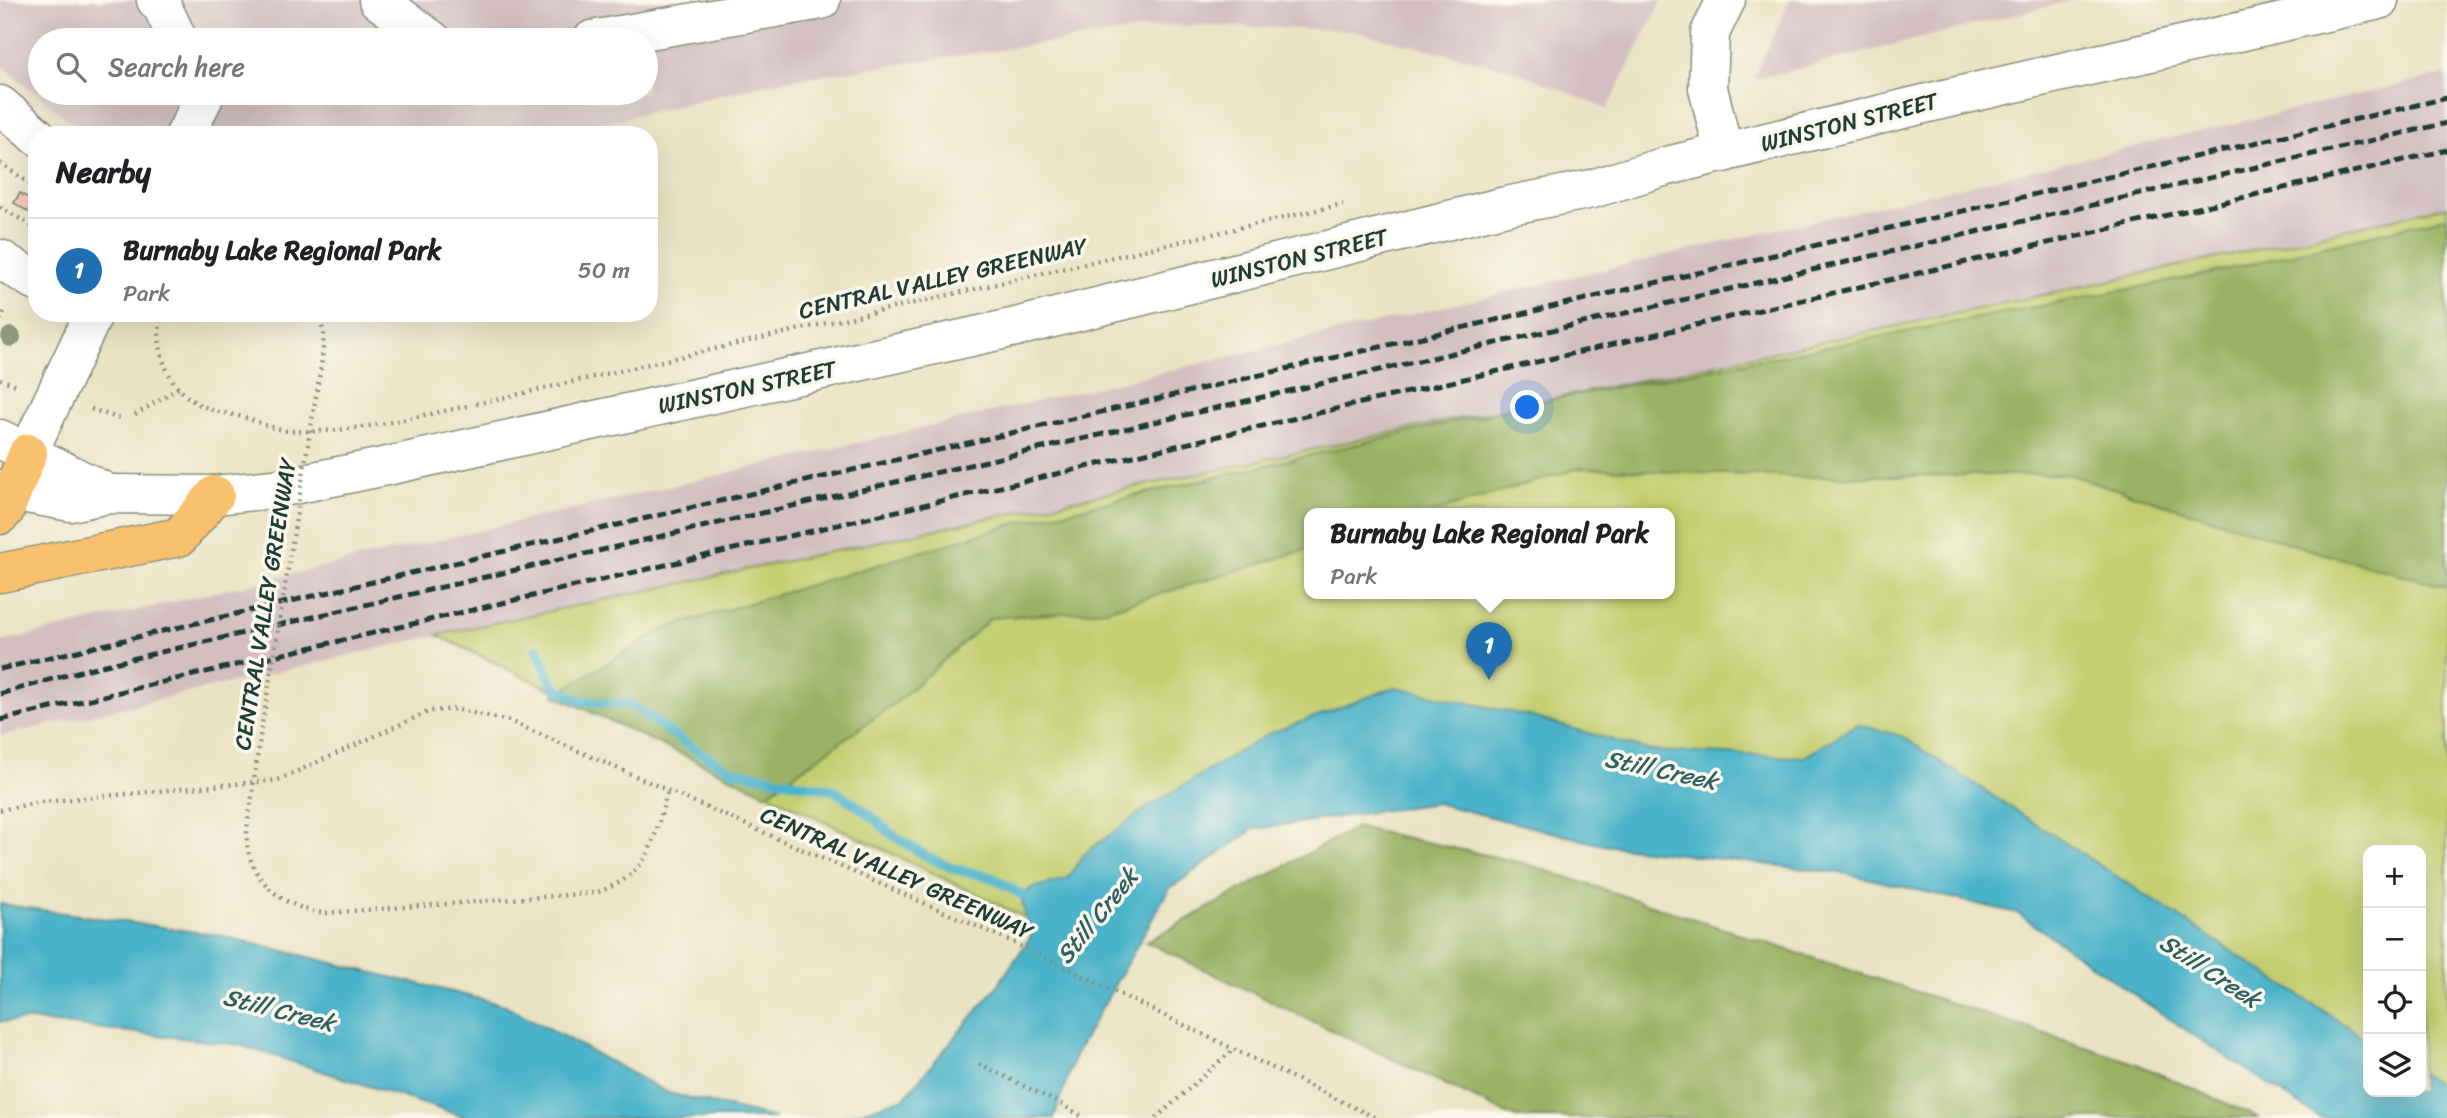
<!DOCTYPE html>
<html lang="en">
<head>
<meta charset="utf-8">
<style>
  :root { --surface:#fff; --page:#f6f6f6; --text:#202124; --muted:#757577; --line:#e0e0e0; --accent:#1f6fb2 }
  body { margin:0; font-family:Sriracha,sans-serif; background:var(--page); color:var(--text) }
  .controls { position:absolute; right:21px; bottom:21px; display:grid; overflow:hidden; border-radius:14px; box-shadow:0 7px 28px #0002 }
  .controls button { width:63px; height:63px; display:grid; place-items:center; padding:0; border:0; border-bottom:2px solid var(--line); background:var(--surface); color:var(--text); font:35px sans-serif }
  .you { position:absolute; left:1528px; top:408px; width:24px; height:24px; margin:-18px; border:5px solid #fff; border-radius:50%; background:#1a73e8; box-shadow:0 0 0 10px #1a73e833 }
  .badge { display:grid; place-items:center; width:46px; height:46px; border-radius:50%; background:var(--accent); color:#fff; font-size:23px; font-weight:700 }
  .pin { position:absolute; translate:-50% -58px; filter:drop-shadow(0 2px 4px #0008) }
  .pin::after { content:''; position:absolute; top:37px; width:24px; height:21px; background:inherit; clip-path:polygon(0 0,100% 0,50% 100%) }
  .popup { position:absolute; left:1304px; top:508px; width:371px; height:91px; box-sizing:border-box; display:grid; place-content:center; border-radius:14px; background:var(--surface); filter:drop-shadow(0 2px 5px #0005); font-size:23px; white-space:nowrap; color:var(--muted) }
  .popup b { font-size:26px; color:var(--text) }
  .popup::after { content:''; position:absolute; left:50%; top:100%; margin-left:-14px; border:14px solid transparent; border-top-color:var(--surface) }
  .list { margin:0; padding:0; list-style:none }
  h2 { display:flex; justify-content:space-between; align-items:center; height:91px; margin:0; padding:0 28px; font-size:30px }
  h2 small { font-size:23px; font-weight:400; color:var(--muted) }
  .list li { display:grid; grid-template-columns:46px 1fr auto; gap:21px; align-items:center; box-sizing:border-box; height:105px; padding:0 28px; border-top:2px solid var(--line) }
  .list b { display:block; font-size:26px; white-space:nowrap }
  .list p { margin:0; font-size:23px; white-space:nowrap; color:var(--muted) }
  .list em { font-size:23px; font-style:normal; color:var(--muted) }
  .icon { flex:none; width:38px; height:38px; fill:none; stroke:currentColor; stroke-width:2; stroke-linecap:round; stroke-linejoin:round }
  .map { position:relative; flex:none; width:2447px; height:1118px; overflow:hidden }
  .search { position:absolute; background:var(--surface); box-shadow:0 7px 28px #0002; left:28px; top:28px; width:630px; height:77px; display:flex; align-items:center; gap:18px; box-sizing:border-box; padding:0 24px; border-radius:38px; color:var(--muted); font-size:26px }
  .panel { position:absolute; background:var(--surface); box-shadow:0 7px 28px #0002; left:28px; top:126px; width:630px; height:196px; border-radius:28px }
  .map>svg:first-child { display:block }
  .industrial { fill:#d2bec1; fill-rule:evenodd }
  .green { fill:#c2ce70; stroke:#708652; stroke-width:2; fill-rule:evenodd }
  .forest { fill:#99b162; stroke:#5c774b; stroke-width:2 }
  .water { fill:#4bb3c9; stroke:#35787e; stroke-width:2 }
  .lines { fill:none; stroke-linecap:round; stroke-linejoin:round }
  .stream { stroke:#4bb3c9; stroke-width:10 }
  .building { fill:#fca78f }
  .minor-casing { stroke:#84907c; stroke-width:41 }
  .major-casing { stroke:#84907c; stroke-width:41 }
  .path { stroke:#84907c; stroke-width:4.5; stroke-dasharray:2 5; stroke-linecap:butt }
  .minor { stroke:#fff; stroke-width:38 }
  .major { stroke:#f8bf6c; stroke-width:38 }
  .rail { stroke:#1f3d34; stroke-width:5; stroke-dasharray:10 5; stroke-linecap:butt }
  .path-bridge { stroke:#84907c; stroke-width:4.5; stroke-dasharray:2 5; stroke-linecap:butt }
  .tree { fill:#8c987b }
  .labels { text-anchor:middle; stroke-width:7; stroke-linejoin:round; paint-order:stroke }
  .street-label { font-size:23px; fill:#1f3d34; stroke:#fbf7ec }
  .water-label { font-size:24px; font-style:italic; fill:#2c6061; stroke:#fbf7ec }
</style>
</head>
<body>
<div class="map">
<svg width="2447" height="1118" viewBox="0 0 2447 1118">
  <rect width="100%" height="100%" fill="#fbf7ec"/>
  <filter id="ink" filterUnits="userSpaceOnUse"><feTurbulence type="fractalNoise" baseFrequency=".0143" numOctaves="2"/><feDisplacementMap in="SourceGraphic" scale="14" xChannelSelector="R" yChannelSelector="G"/><feConvolveMatrix kernelMatrix="1 2 1 2 8 2 1 2 1" color-interpolation-filters="sRGB"/></filter>
  <filter id="wash" filterUnits="userSpaceOnUse"><feTurbulence type="fractalNoise" baseFrequency=".00686" numOctaves="4" result="noise"/><feDisplacementMap in="SourceGraphic" scale="28" xChannelSelector="R" yChannelSelector="G"/><feGaussianBlur stdDeviation="1.57" result="paint"/><feColorMatrix in="noise" values="0 0 0 0 0 0 0 0 0 0 0 0 0 0 0 0 0 1.4 0 .05"/><feComposite in="paint" operator="in"/></filter>
  <g filter="url(#wash)">
    <rect width="100%" height="100%" fill="#eae3c3"/>
    <g class="industrial">
      <path d="M 0,0 L 1662,0 L 1607,109 L 1513,70 L 1349,30 L 1173,25 L 780,81 L 552,135 L 87,135 L 0,64 ZM 40,40 L 646,40 L 646,93 L 40,93 Z"/>
      <path d="M 1790,0 L 2074,0 L 1753,80 Z"/>
      <path d="M 2447,74 L 2447,206 L 2278,245 L 437,635 L 0,736 L 0,642 Z"/>
    </g>
    <path class="green" d="M 2447,206 L 2447,1118 L 2421,1092 L 2421,850 L 2368,850 L 2368,1068 L 1930,786 L 1343,725 L 1028,919 L 437,635 L 2278,245 ZM 1309,514 L 1669,514 L 1669,594 L 1309,594 Z"/>
    <g class="forest">
      <path d="M 2447,217 L 2447,587 L 2318,552 L 2068,474 L 1802,477 L 1580,468 L 1427,514 L 1309,514 L 1309,549 L 1106,610 L 991,618 L 898,701 L 767,794 L 554,695 L 666,628 L 1017,523 L 1549,400 L 2207,274 Z"/>
      <path d="M 1356,827 L 1523,863 L 2137,1064 L 2259,1118 L 1516,1118 L 1146,942 Z"/>
    </g>
    <g class="water">
      <path d="M 1395,687 L 1529,716 L 1651,751 L 1804,757 L 1857,724 L 1901,736 L 2368,1040 L 2368,1092 L 2421,1092 L 2421,1073 L 2447,1090 L 2447,1118 L 2320,1118 L 2168,1018 L 2017,913 L 1848,874 L 1603,845 L 1436,803 L 1254,829 L 1169,889 L 1075,1055 L 1054,1118 L 842,1118 L 904,1098 L 996,988 L 1031,936 L 1023,908 L 1022,895 L 1032,888 L 1067,879 L 1084,854 L 1145,809 L 1268,734 Z"/>
      <path d="M 0,904 L 218,935 L 505,1005 L 668,1093 L 775,1118 L 468,1118 L 240,1045 L 30,1020 L 0,1022 Z"/>
    </g>
    <g class="lines">
      <path class="stream" d="M 537,649 L 553,686 L 581,701 L 631,705 L 694,749 L 731,770 L 833,790 L 867,812 L 891,834 L 926,856 L 954,869 L 991,877 L 1022,895"/>
    </g>
    <g id="blocks">
      <path class="building" d="M 20,193 L 37,204 L 37,217 L 14,203 Z"/>
    </g>
  </g>
  <g filter="url(#ink)">
    <use href="#blocks" fill-opacity="0" stroke="#84907c" stroke-width="2"/>
    <g class="lines">
      <g class="minor-casing">
        <g id="minor">
          <path d="M 156,0 L 160,2 L 178,40"/>
          <path d="M 378,0 L 432,40"/>
          <path d="M 592,40 L 821,0"/>
          <path d="M 0,105 L 37,136"/>
          <path d="M 185,135 L 204,97 L 202,93"/>
          <path d="M 1724,153 L 1708,88 L 1710,33 L 1726,0"/>
          <path d="M 0,259 L 37,282"/>
          <path d="M 0,439 L 109,494"/>
          <path d="M 28,453 L 94,313"/>
          <path d="M 0,489 L 71,502 L 109,494 L 215,495 L 274,489 L 392,465 L 1016,327 L 1506,206 L 1592,189 L 1663,167 L 1953,97 L 2379,0"/>
        </g>
      </g>
      <g class="major-casing">
        <g id="major">
          <path d="M 0,515 L 5,510 L 28,453"/>
          <path d="M 0,573 L 179,537 L 215,495"/>
        </g>
      </g>
      <g class="path">
        <path d="M 0,163 L 37,189"/>
        <path d="M 0,207 L 37,229"/>
        <path d="M 162,313 C 152,349 169,393 205,407 C 217,413 233,414 246,418 C 261,423 277,431 292,431 C 351,434 410,418 467,406"/>
        <path d="M 0,320 L 6,308"/>
        <path d="M 0,379 L 19,386"/>
        <path d="M 476,404 L 1343,204"/>
        <path d="M 91,409 L 124,420"/>
        <path d="M 135,415 L 180,387"/>
        <path d="M 0,810 L 41,802 L 278,780 L 430,711 L 455,709 L 510,721 L 1008,940 L 1376,1118"/>
        <path d="M 979,1064 L 1061,1104 L 1085,1118"/>
        <path d="M 1156,1118 L 1234,1049"/>
      </g>
      <use href="#minor" class="minor"/>
      <use href="#major" class="major"/>
      <g class="rail">
        <path d="M 0,669 L 2447,98"/>
        <path d="M 0,694 L 88,669 L 2447,123"/>
        <path d="M 0,720 L 2447,150"/>
      </g>
      <path class="path-bridge" d="M 319,313 L 324,335 L 322,360 C 303,474 285,588 266,702 C 260,733 256,765 252,797 C 249,814 245,832 248,850 C 255,886 290,910 325,913 L 595,893 C 652,874 652,843 668,791"/>
    </g>
    <circle class="tree" cx="11" cy="337" r="10"/>
  </g>
  <g class="labels">
    <g class="street-label">
      <text transform="translate(1849 122) rotate(-14)" y="8">WINSTON STREET</text>
      <text transform="translate(1299 258) rotate(-14)" y="8">WINSTON STREET</text>
      <text transform="translate(943 278) rotate(-13)" y="8">CENTRAL VALLEY GREENWAY</text>
      <text transform="translate(747 387) rotate(-12)" y="8">WINSTON STREET</text>
      <text transform="translate(265 604) rotate(-81)" y="8">CENTRAL VALLEY GREENWAY</text>
      <text transform="translate(897 873) rotate(24)" y="8">CENTRAL VALLEY GREENWAY</text>
    </g>
    <g class="water-label">
      <text transform="translate(1661 770) rotate(12)" y="8">Still Creek</text>
      <text transform="translate(1097 916) rotate(-51)" y="8">Still Creek</text>
      <text transform="translate(2210 971) rotate(33)" y="8">Still Creek</text>
      <text transform="translate(279 1010) rotate(14)" y="8">Still Creek</text>
    </g>
  </g>
</svg>
<div class="controls">
<button>+</button>
<button>−</button>
<button><svg class="icon" aria-label="locate" viewBox="0 0 24 24"><circle cx="12" cy="12" r="6"/><path d="M12 2v4M12 18v4M2 12h4M18 12h4"/></svg></button>
<button><svg class="icon" aria-label="layers" viewBox="0 0 24 24"><path d="M12 4l9 5-9 5-9-5zM3 14l9 5 9-5"/></svg></button>
</div>
<div class="you"></div>
<div class="pin badge" style="left:1489px;top:680px">1</div>
<div class="popup"><b>Burnaby Lake Regional Park</b>Park</div>
<div class="search"><svg class="icon" aria-label="search" viewBox="0 0 24 24"><circle cx="10" cy="10" r="6"/><path d="M15 15l6 6"/></svg>Search here</div>
<section class="panel">
<h2>Nearby<small></small></h2>
<ul class="list">
<li><span class="badge">1</span><div><b>Burnaby Lake Regional Park</b><p>Park</p></div><em>50 m</em></li>
</ul>
</section>
</div>
</body>
</html>
